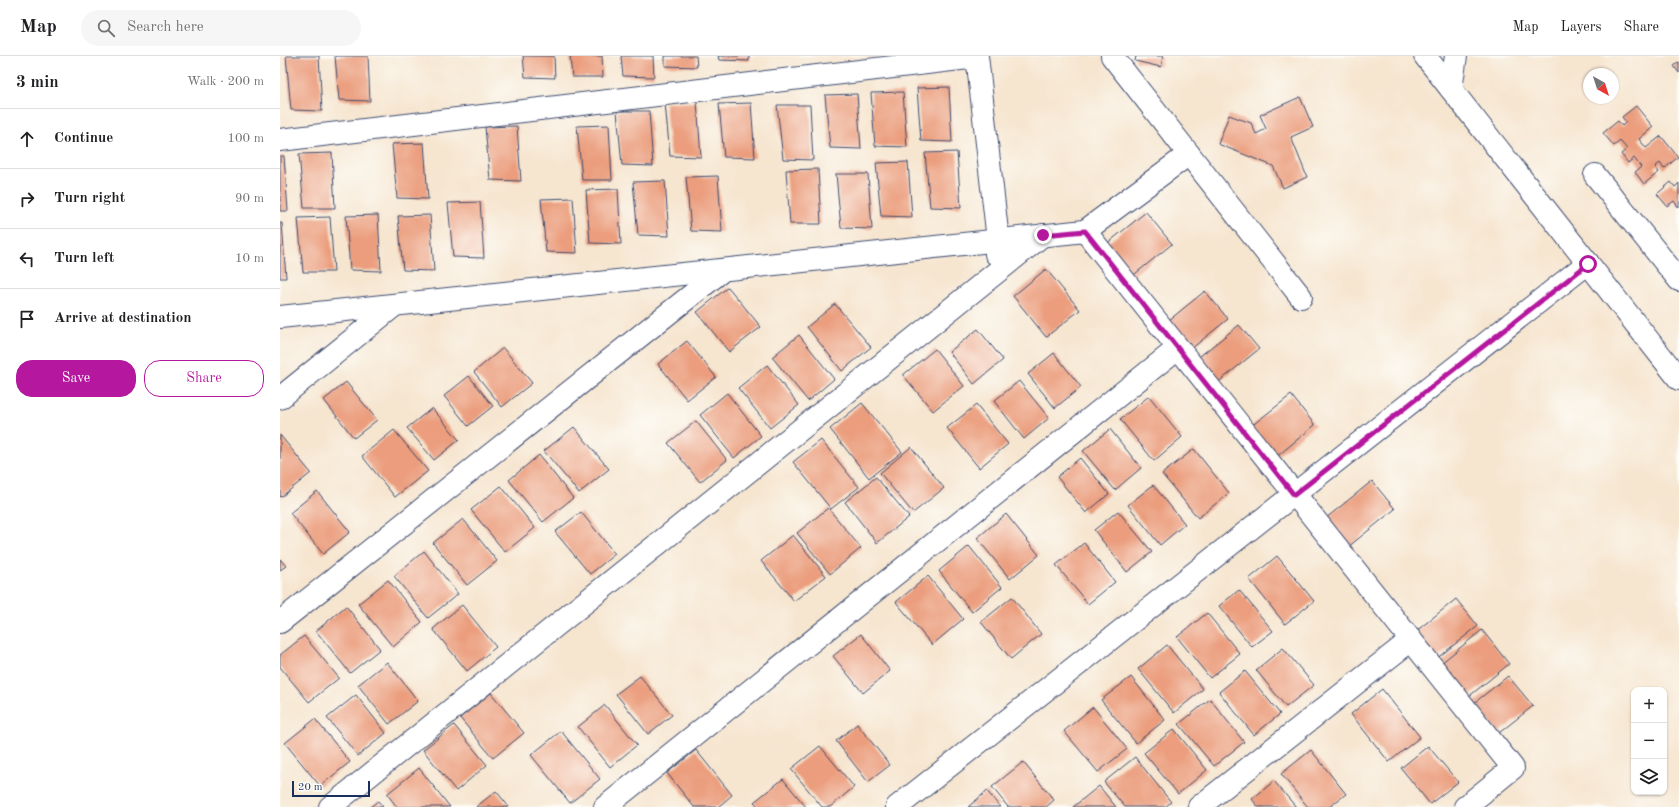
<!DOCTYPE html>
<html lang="en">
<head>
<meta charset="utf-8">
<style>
  :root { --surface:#fff; --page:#f6f6f6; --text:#202124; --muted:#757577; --line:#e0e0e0; --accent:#b5179e }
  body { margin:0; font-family:"Old Standard TT",serif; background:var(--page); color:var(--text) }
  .controls { position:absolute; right:12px; bottom:12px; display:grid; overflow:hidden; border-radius:8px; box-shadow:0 1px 3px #0004 }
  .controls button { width:36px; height:36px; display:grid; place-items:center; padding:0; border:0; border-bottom:1px solid var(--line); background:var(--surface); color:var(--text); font:20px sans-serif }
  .compass { position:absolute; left:1303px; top:12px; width:36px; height:36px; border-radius:50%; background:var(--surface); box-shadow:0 1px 3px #0004; rotate:141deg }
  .scale { position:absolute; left:12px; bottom:10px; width:78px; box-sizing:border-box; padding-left:4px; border:2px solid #1b2f5e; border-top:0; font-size:11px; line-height:14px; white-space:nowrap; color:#1b2f5e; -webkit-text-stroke:3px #fdfcf7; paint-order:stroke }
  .stop { position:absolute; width:12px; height:12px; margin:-9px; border:3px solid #b5179e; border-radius:50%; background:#fff }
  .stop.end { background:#b5179e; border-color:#fff; box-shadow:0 1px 4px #0008 }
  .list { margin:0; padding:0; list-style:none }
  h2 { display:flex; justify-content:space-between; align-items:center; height:52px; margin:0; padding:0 16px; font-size:17px }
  h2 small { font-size:13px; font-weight:400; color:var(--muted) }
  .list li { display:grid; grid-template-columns:26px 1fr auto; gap:12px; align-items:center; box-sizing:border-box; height:60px; padding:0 16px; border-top:1px solid var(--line) }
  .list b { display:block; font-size:15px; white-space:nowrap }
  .list em { font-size:13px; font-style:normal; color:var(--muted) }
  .actions { display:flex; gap:8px; padding:12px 16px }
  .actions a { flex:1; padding:9px 0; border:1px solid var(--accent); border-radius:16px; text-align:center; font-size:14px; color:var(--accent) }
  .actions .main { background:var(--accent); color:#fff }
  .icon { flex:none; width:22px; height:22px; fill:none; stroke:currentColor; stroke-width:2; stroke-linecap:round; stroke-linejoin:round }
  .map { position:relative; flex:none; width:1399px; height:751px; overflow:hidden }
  header { display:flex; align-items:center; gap:24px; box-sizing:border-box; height:56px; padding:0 20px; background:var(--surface); border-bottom:1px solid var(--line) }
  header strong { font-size:19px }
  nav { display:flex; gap:22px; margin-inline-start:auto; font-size:14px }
  .search { width:280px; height:36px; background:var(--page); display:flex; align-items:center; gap:10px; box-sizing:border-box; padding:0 14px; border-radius:22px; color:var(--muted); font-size:15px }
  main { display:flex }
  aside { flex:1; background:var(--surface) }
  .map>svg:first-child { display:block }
  .building { fill:#eb9d7d }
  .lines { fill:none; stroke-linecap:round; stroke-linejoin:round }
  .minor-casing { stroke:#3c4a6f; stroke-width:24 }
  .minor { stroke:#fff; stroke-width:22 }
  .route { stroke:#b5179e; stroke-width:5 }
</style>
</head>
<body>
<header>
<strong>Map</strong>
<div class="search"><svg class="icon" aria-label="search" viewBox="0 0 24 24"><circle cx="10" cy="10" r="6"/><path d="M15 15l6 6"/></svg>Search here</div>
<nav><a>Map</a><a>Layers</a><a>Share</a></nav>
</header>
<main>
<aside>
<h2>3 min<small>Walk · 200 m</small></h2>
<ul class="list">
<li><svg class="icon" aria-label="ahead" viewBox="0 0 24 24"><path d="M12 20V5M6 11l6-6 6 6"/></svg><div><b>Continue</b></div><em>100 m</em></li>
<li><svg class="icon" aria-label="right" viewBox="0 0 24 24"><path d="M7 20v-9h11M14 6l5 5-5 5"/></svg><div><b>Turn right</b></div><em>90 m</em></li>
<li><svg class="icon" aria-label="left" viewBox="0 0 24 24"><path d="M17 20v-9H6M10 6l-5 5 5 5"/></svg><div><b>Turn left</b></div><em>10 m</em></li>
<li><svg class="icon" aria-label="arrive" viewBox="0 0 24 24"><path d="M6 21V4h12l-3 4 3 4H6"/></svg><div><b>Arrive at destination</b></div></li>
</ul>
<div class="actions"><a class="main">Save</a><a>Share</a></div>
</aside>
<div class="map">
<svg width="1399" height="751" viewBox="0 0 1399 751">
  <rect width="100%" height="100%" fill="#fdfcf7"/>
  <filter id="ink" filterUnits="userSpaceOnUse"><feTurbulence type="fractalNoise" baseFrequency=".025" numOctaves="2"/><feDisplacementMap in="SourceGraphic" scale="8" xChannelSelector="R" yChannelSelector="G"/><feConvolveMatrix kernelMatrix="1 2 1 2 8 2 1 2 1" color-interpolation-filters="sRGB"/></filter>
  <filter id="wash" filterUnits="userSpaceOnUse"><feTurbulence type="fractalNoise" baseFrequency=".012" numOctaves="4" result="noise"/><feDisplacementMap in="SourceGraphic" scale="16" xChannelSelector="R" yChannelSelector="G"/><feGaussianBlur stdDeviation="0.9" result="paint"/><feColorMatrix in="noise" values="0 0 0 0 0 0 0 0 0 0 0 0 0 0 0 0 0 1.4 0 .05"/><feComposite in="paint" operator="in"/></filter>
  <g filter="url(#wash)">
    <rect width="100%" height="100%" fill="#f6e5cf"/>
    <g id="blocks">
      <g class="building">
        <path d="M 6,0 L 39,0 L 42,55 L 11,54 Z"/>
        <path d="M 55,0 L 88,0 L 90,45 L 59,44 Z"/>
        <path d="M 243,0 L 274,0 L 275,22 L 245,21 Z"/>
        <path d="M 290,0 L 322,0 L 323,21 L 292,21 Z"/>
        <path d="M 341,0 L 373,0 L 374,21 L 343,20 Z"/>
        <path d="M 385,0 L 416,0 L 417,11 L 385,10 Z"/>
        <path d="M 438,0 L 469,0 L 469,5 L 439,4 Z"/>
        <path d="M 856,0 L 883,0 L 881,11 L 855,5 Z"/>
        <path d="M 1399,6 L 1399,17 L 1394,10 Z"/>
        <path d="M 669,31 L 672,86 L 641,85 L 637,32 Z"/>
        <path d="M 623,36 L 627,91 L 595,90 L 591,37 Z"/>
        <path d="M 577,38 L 581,93 L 550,92 L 545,39 Z"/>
        <path d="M 1020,41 L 1033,71 L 1011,81 L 1027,121 L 1003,132 L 993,110 L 938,88 L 949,59 L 971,67 L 976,78 L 986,73 L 980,59 Z"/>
        <path d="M 417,46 L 421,101 L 390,100 L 385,47 Z"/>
        <path d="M 471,47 L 475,102 L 444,101 L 439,48 Z"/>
        <path d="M 497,49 L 530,49 L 533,104 L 503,103 Z"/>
        <path d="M 1356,50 L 1373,71 L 1359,83 L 1366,92 L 1381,80 L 1398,101 L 1384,113 L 1380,107 L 1375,111 L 1379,116 L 1364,128 L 1355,116 L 1361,111 L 1354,102 L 1348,107 L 1341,98 L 1347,93 L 1340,85 L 1334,90 L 1323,77 L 1338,65 L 1342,70 L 1346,66 L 1342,61 Z"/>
        <path d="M 337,55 L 369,55 L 373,110 L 342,109 Z"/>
        <path d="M 329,69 L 332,124 L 302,124 L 297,70 Z"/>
        <path d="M 237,70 L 241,125 L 210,124 L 205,71 Z"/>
        <path d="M 144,87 L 148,143 L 117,142 L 112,88 Z"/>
        <path d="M 677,96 L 681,152 L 650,151 L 645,97 Z"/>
        <path d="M 52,97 L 55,152 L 24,152 L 19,98 Z"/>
        <path d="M 0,100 L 4,100 L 8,155 L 0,155 Z"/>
        <path d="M 628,106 L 632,161 L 601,160 L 596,107 Z"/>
        <path d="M 538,113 L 541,168 L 510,168 L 506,114 Z"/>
        <path d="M 556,118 L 588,118 L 592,173 L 561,172 Z"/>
        <path d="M 438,120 L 442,176 L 411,175 L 406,121 Z"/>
        <path d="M 385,125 L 389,180 L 358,179 L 353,126 Z"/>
        <path d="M 1391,126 L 1395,131 L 1399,127 L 1399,152 L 1394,145 L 1387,150 L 1377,138 Z"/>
        <path d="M 338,133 L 341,188 L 310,187 L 306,134 Z"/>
        <path d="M 293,142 L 297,197 L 266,196 L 261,143 Z"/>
        <path d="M 200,146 L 204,202 L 173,201 L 168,147 Z"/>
        <path d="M 866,156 L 892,188 L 850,222 L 824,190 Z"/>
        <path d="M 98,159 L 101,215 L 70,214 L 66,160 Z"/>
        <path d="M 150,159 L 154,215 L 123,214 L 118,160 Z"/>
        <path d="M 50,161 L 54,216 L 23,216 L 18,162 Z"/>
        <path d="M 0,167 L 2,167 L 6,222 L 0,222 Z"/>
        <path d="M 766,213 L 800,254 L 766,281 L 733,240 Z"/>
        <path d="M 448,231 L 481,271 L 449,296 L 417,256 Z"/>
        <path d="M 925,235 L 948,263 L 906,297 L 883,269 Z"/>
        <path d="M 555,248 L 591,291 L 562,315 L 527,271 Z"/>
        <path d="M 959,269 L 979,293 L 935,329 L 915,304 Z"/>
        <path d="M 698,273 L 723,304 L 694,328 L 669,296 Z"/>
        <path d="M 519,279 L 554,323 L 528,345 L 492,301 Z"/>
        <path d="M 407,285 L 436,321 L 407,344 L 378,308 Z"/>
        <path d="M 223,292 L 252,327 L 222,351 L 194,316 Z"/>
        <path d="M 655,293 L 684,330 L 653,355 L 623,319 Z"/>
        <path d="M 774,297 L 801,331 L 775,352 L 748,318 Z"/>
        <path d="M 487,309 L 519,349 L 490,372 L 458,332 Z"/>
        <path d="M 189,320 L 213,350 L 188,370 L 164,340 Z"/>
        <path d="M 739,325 L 769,362 L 744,383 L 714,345 Z"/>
        <path d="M 66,326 L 97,364 L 74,382 L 44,344 Z"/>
        <path d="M 447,337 L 481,380 L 454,402 L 420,359 Z"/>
        <path d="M 1011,339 L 1035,369 L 995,402 L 970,371 Z"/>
        <path d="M 869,340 L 902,381 L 874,405 L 840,363 Z"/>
        <path d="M 582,347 L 622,396 L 589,422 L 550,373 Z"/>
        <path d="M 696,349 L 728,388 L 699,412 L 667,372 Z"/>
        <path d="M 152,352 L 179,384 L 154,404 L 127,372 Z"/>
        <path d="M 416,365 L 447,404 L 420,426 L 388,387 Z"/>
        <path d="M 294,371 L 329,413 L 299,437 L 264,395 Z"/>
        <path d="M 830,373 L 861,412 L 835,434 L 803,395 Z"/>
        <path d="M 114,374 L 148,415 L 115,441 L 82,400 Z"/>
        <path d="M 0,379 L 31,417 L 1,441 L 0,440 Z"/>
        <path d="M 541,384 L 579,431 L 551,453 L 513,406 Z"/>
        <path d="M 631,391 L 664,432 L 633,457 L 600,417 Z"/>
        <path d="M 914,393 L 949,437 L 918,462 L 882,418 Z"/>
        <path d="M 259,399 L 293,442 L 263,466 L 229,424 Z"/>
        <path d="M 800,402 L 829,438 L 806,457 L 777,421 Z"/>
        <path d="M 596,421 L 629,461 L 597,487 L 565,446 Z"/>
        <path d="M 1092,425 L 1115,453 L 1068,491 L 1045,463 Z"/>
        <path d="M 873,429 L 905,468 L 880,489 L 848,449 Z"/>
        <path d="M 221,430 L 255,472 L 225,496 L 191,454 Z"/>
        <path d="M 37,435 L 70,476 L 43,498 L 10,457 Z"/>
        <path d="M 548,452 L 581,492 L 550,518 L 517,477 Z"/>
        <path d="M 838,455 L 872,496 L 847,516 L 814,474 Z"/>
        <path d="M 301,456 L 335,498 L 310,518 L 275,476 Z"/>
        <path d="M 726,458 L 759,499 L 730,523 L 697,482 Z"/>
        <path d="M 183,463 L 217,505 L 187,529 L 153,487 Z"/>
        <path d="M 513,479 L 546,520 L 514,545 L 481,505 Z"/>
        <path d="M 804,487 L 835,526 L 808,548 L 776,509 Z"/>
        <path d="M 689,490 L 722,531 L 692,556 L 659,515 Z"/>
        <path d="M 144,495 L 178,538 L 148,562 L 114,520 Z"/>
        <path d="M 997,500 L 1034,545 L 1005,568 L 969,523 Z"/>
        <path d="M 0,503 L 6,510 L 0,514 Z"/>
        <path d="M 648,520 L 683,563 L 652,589 L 616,546 Z"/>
        <path d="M 108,524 L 142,566 L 113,591 L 78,548 Z"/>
        <path d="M 959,534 L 993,575 L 972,591 L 939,550 Z"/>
        <path d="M 732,541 L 761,578 L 731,603 L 701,566 Z"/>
        <path d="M 1176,543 L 1198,570 L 1156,603 L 1135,576 Z"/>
        <path d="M 182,549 L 216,591 L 187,615 L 153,573 Z"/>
        <path d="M 66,550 L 100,593 L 70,617 L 36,575 Z"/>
        <path d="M 927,557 L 960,598 L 930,622 L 897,581 Z"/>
        <path d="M 1202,574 L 1229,608 L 1182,646 L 1155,612 Z"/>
        <path d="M 581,578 L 610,615 L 583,637 L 553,600 Z"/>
        <path d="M 24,580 L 59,622 L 29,646 L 0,611 L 0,599 Z"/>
        <path d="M 887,589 L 923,633 L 894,657 L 858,613 Z"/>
        <path d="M 1003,592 L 1034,629 L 1006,651 L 976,614 Z"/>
        <path d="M 107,606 L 138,645 L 109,668 L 78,629 Z"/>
        <path d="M 965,615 L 1000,658 L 974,679 L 939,636 Z"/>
        <path d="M 360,620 L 392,659 L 368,678 L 336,638 Z"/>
        <path d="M 1228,620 L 1253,650 L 1219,677 L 1194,647 Z"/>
        <path d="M 851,621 L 885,664 L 856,687 L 821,644 Z"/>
        <path d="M 1102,633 L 1140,681 L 1109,706 L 1071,658 Z"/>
        <path d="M 211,637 L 244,677 L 213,702 L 180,662 Z"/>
        <path d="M 76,639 L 106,677 L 78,700 L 47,662 Z"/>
        <path d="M 930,643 L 964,686 L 934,710 L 899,668 Z"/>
        <path d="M 325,649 L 357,689 L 330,711 L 298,671 Z"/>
        <path d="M 813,651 L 847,693 L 818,716 L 784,675 Z"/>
        <path d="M 35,663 L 70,706 L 40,730 L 5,687 Z"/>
        <path d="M 577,668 L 610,709 L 588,726 L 556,685 Z"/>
        <path d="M 174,669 L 207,709 L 176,735 L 143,694 Z"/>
        <path d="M 894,673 L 927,714 L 898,738 L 864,697 Z"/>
        <path d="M 281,675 L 320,723 L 290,747 L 251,699 Z"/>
        <path d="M 540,690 L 574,731 L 550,751 L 542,751 L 511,713 Z"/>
        <path d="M 1148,690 L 1178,726 L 1150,748 L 1121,712 Z"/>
        <path d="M 416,694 L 452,739 L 438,751 L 414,751 L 387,717 Z"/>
        <path d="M 1031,694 L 1066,738 L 1049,751 L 1028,751 L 1001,718 Z"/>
        <path d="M 855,701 L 891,746 L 885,751 L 845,751 L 824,726 Z"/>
        <path d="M 743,706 L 774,744 L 766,751 L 728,751 L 712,731 Z"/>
        <path d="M 139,712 L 170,751 L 117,751 L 107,738 Z"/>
        <path d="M 503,723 L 526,751 L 479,751 L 474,746 Z"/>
        <path d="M 994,725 L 1016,751 L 978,751 L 972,743 Z"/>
        <path d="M 819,730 L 836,751 L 793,751 Z"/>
        <path d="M 216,735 L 229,751 L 196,751 Z"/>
        <path d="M 707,735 L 720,751 L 688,751 Z"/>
        <path d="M 98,745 L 103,751 L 90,751 Z"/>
      </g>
    </g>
  </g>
  <g filter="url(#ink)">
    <use href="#blocks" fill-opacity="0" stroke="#3c4a6f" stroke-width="1"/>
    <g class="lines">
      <g class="minor-casing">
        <g id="minor">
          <path d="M 697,0 L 718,184 L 716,198"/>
          <path d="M 832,0 L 1021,241"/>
          <path d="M 1145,0 L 1399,323"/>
          <path d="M 1171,33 L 1176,0"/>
          <path d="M 0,84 L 697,1"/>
          <path d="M 1315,119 L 1399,224"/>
          <path d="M 805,175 L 909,98"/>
          <path d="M 0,261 L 805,175 L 1233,712 L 1185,751"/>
          <path d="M 0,342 L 115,249"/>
          <path d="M 0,566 L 443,214"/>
          <path d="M 50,751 L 763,179"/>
          <path d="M 325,751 L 898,292"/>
          <path d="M 617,751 L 1308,207"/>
          <path d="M 919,751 L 1131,584"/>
        </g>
      </g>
      <use href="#minor" class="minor"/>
    </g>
  </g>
  <g class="lines" filter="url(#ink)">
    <path class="route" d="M 763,179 L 805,175 L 1014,439 L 1308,208"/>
  </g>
</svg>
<div class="controls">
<button>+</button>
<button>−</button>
<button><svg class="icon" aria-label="layers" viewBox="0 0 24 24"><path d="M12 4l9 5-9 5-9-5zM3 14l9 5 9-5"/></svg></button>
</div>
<svg class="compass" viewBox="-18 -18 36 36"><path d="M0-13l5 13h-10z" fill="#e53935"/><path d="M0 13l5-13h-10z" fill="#757577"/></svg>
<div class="scale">20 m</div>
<div class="stop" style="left:1308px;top:208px"></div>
<div class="stop end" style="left:763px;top:179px"></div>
</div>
</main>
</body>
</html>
